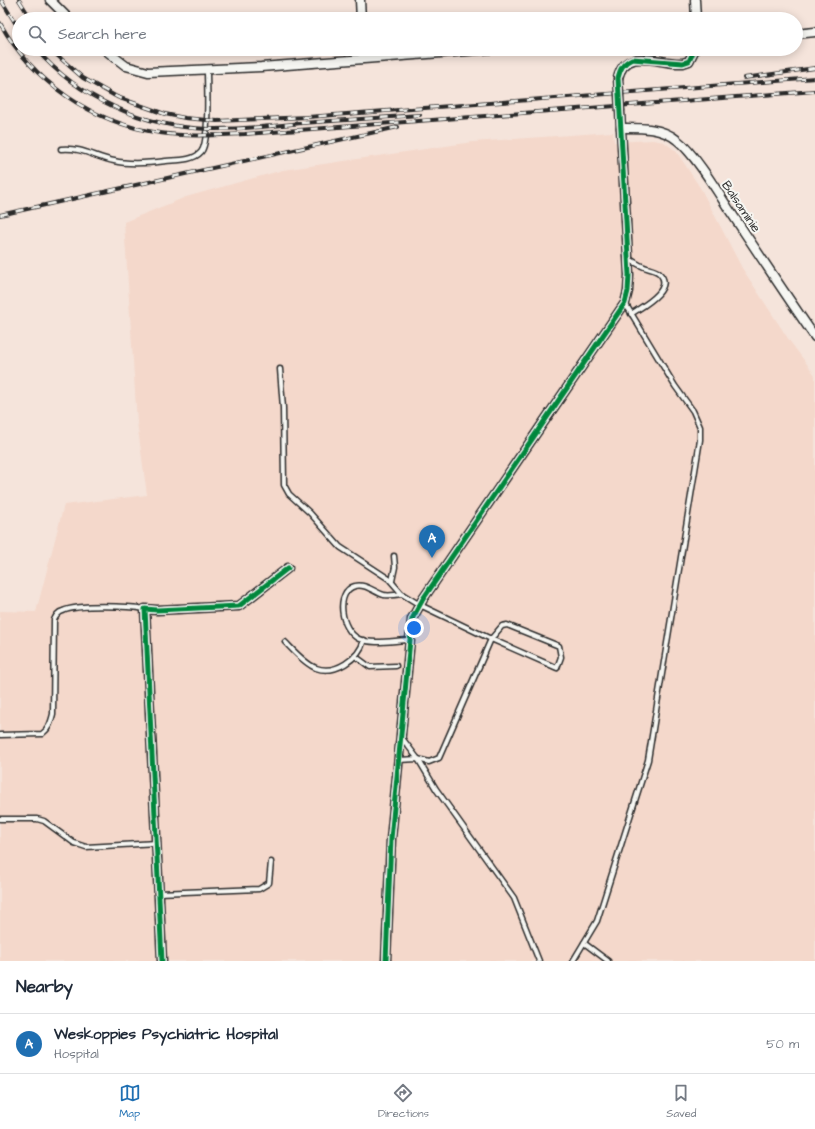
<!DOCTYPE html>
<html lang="en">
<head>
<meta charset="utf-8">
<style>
  :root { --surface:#fff; --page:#f6f6f7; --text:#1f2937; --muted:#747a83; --line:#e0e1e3; --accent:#1f6fb2 }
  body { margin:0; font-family:"Architects Daughter",sans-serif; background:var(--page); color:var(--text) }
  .you { position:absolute; left:414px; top:628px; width:14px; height:14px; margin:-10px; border:3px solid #fff; border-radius:50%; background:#1a73e8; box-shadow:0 0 0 6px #1a73e833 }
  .badge { display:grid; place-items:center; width:26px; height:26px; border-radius:50%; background:var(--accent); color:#fff; font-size:13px; font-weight:700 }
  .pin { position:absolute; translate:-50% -33px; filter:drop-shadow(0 1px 2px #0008) }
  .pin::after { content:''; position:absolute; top:21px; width:14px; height:12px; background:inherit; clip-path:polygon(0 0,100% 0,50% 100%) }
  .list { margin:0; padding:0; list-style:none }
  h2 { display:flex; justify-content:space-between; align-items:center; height:52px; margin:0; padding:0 16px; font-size:17px }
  h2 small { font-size:13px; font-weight:400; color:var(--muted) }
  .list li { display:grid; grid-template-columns:26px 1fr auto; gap:12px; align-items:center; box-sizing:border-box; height:60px; padding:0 16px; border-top:1px solid var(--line) }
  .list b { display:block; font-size:15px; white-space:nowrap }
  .list p { margin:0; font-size:13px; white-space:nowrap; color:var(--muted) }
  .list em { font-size:13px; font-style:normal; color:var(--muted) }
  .icon { flex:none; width:22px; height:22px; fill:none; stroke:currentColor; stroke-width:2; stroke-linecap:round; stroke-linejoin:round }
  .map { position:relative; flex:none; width:815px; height:961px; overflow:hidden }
  .search { position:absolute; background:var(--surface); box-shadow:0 2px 10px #0003; left:12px; right:12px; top:12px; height:44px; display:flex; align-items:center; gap:10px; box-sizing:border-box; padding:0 14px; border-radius:22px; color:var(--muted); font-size:15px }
  .sheet { height:112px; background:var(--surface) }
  nav { display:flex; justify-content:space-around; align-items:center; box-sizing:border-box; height:56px; border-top:1px solid var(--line); background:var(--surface); font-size:11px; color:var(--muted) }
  nav a { display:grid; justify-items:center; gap:2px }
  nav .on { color:var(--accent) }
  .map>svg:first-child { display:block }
  .built { fill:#f4d8cb }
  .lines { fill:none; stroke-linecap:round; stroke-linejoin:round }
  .service-casing { stroke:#2b2b2b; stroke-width:7 }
  .minor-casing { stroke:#2b2b2b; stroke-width:11 }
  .service { stroke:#f6f6f2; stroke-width:4 }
  .minor { stroke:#f6f6f2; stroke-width:8 }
  .rail-casing { stroke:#2b2b2b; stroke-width:4 }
  .rail { stroke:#f6f6f2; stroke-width:2.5; stroke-dasharray:8; stroke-linecap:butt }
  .minor-bridge-casing { stroke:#2b2b2b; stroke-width:11; stroke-linecap:butt }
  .minor-bridge { stroke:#f6f6f2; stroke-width:8 }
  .cycleway-casing { stroke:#f6f6f2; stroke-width:8 }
  .cycleway { stroke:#00873e; stroke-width:5 }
  .labels { text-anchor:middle; stroke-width:4; stroke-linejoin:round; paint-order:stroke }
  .street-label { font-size:13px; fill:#2b2b2b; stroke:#f6f6f2 }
</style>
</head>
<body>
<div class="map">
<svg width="815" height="961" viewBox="0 0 815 961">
  <rect width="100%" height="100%" fill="#f5e4db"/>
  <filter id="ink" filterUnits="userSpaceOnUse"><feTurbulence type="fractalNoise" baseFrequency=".025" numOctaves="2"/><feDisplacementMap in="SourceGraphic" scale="8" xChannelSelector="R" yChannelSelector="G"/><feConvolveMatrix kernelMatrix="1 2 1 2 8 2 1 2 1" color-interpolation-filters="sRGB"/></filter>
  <g filter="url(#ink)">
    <path class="built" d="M 613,132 L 614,142 L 653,140 L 664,142 L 676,151 L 701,189 L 742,268 L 789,340 L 815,375 L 815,961 L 0,961 L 0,611 L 36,612 L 64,505 L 147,495 L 137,422 L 124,222 L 186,197 L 283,170 L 473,142 Z"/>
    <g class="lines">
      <g class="service-casing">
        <g id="service">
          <path d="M 61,149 C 81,147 95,157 114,161 C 130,165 150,163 166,161 C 177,160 193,161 201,152 C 210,142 207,85 207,70"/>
          <path d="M 628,258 C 633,261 637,264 642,266 C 647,269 655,269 659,273 C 676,289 641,307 631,314"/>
          <path d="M 280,369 L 283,408 L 284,485 L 289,494 L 310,513 L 340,547 L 389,579 L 402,594 L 420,605 L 491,639 L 557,668 L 561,657 L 559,646 L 507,625 L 502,626 L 491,639 L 439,758 L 429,762 L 418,759 L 398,760"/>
          <path d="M 392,581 L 395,567 L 394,556"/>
          <path d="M 402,594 C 396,595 389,596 384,595 C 374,592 365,583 355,586 C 335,591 340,630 359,639 C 373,645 395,640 410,640"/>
          <path d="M 285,642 C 293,650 305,664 316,668 C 335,675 359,659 364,640"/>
          <path d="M 355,656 L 370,667 L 396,666"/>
          <path d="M 0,735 L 42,734 C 49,729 51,722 53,714 L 54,620 C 56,616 58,612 63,611 C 77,604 129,606 145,609"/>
          <path d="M 402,738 L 418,759 L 436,789 L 514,898 L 539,961"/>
          <path d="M 0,819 L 37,819 L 44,821 L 74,843 L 86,847 L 157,843"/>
          <path d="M 159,893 L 259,889 L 269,883 L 271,862"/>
          <path d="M 584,943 L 608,961"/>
          <path d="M 573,961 L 597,921 L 648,760 L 700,440 L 700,427 L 693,411 L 675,386 L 625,303"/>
        </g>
      </g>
      <g class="minor-casing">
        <g id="minor">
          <path d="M 50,0 L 69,19"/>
          <path d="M 360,0 L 361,19"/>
          <path d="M 695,0 L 696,19"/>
          <path d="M 796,34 L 815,32"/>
          <path d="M 104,49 L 126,66 L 148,72 L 261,67 L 492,49"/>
          <path d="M 363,49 L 363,58"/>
          <path d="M 618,78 C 626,45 660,65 683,63 L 689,61 L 695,49"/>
          <path d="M 621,128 C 640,128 661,127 677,140 C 694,153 716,189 728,208 C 757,251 785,294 815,337"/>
          <path d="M 162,961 L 145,609 L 157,610 L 239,606 L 288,568"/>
          <path d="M 386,961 L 391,839 L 412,619 L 423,599 L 625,303 L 628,291 L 629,275 L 620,111"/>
        </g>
      </g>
      <use href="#service" class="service"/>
      <use href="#minor" class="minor"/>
      <g class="rail-casing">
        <g id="rail">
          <path d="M 1,0 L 19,29"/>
          <path d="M 19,0 L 31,19"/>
          <path d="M 0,23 C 33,82 92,123 160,133 C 188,137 217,135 245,134 L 815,91"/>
          <path d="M 36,49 C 78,98 144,127 208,129 C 239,130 270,126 302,123 C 341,120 381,118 420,115"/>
          <path d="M 50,49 L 83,78 L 117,97 L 165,114 L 185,118 L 217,121 L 308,117 L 815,78"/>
          <path d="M 744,78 L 815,68"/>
          <path d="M 0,215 L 398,127"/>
        </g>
      </g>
      <use href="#rail" class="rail"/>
      <g class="minor-bridge-casing">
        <path id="minor-bridge" d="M 618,78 L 620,111"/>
      </g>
      <use href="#minor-bridge" class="minor-bridge"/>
      <g class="cycleway-casing">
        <g id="cycleway">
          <path d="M 162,961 L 145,609 L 157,610 L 239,606 L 288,568"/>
          <path d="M 386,961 L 391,839 L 412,619 L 423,599 L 625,303 L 628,291 L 629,275 L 618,78 C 620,69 623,63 632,59 L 683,63 L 689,61 L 695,49"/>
        </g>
      </g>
      <use href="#cycleway" class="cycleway"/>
    </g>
  </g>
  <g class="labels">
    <g class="street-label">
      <text transform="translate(742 206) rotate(56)" y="5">Balsaminie</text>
    </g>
  </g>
</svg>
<div class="you"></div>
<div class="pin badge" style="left:432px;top:558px">A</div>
<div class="search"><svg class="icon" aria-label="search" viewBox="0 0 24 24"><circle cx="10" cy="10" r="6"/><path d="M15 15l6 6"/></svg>Search here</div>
</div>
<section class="sheet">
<h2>Nearby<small></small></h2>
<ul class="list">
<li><span class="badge">A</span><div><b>Weskoppies Psychiatric Hospital</b><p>Hospital</p></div><em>50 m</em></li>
</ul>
</section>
<nav>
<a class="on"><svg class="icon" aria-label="map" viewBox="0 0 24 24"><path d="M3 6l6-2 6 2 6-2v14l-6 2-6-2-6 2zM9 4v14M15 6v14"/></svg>Map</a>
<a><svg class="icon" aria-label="directions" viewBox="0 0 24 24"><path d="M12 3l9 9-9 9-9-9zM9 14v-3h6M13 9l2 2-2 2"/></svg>Directions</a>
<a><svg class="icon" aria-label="saved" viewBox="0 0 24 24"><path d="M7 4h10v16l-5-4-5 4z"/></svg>Saved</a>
</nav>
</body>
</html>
